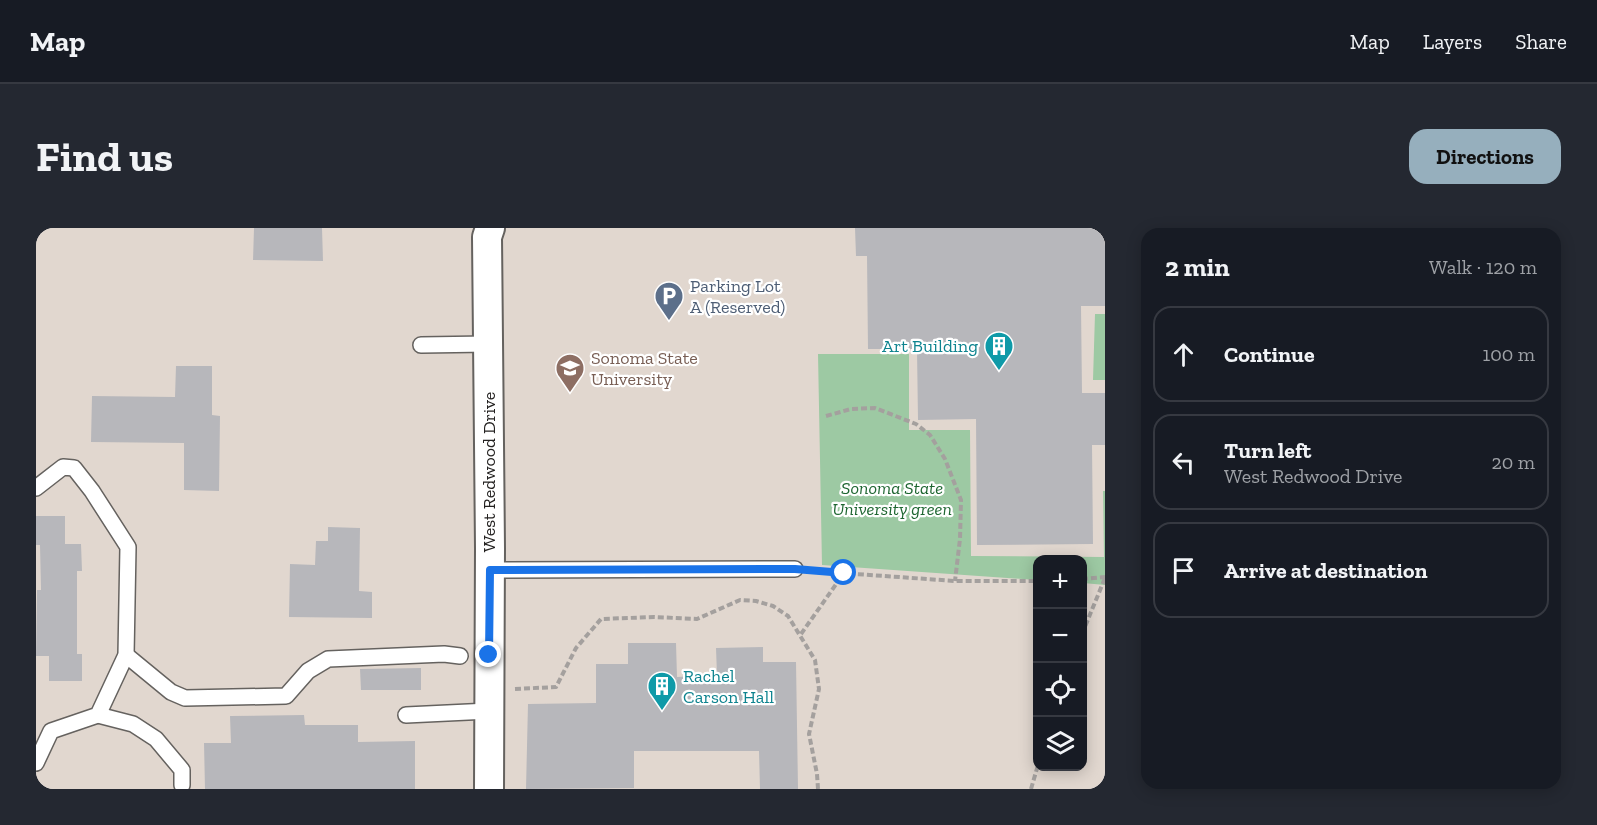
<!DOCTYPE html>
<html lang="en">
<head>
<meta charset="utf-8">
<style>
  :root { --surface:#171b24; --page:#242831; --text:#f1f3f6; --muted:#9ea1a6; --line:#363941; --accent:#96afbd }
  body { margin:0; font-family:"Zilla Slab",serif; background:var(--page); color:var(--text) }
  .controls { position:absolute; right:18px; bottom:18px; display:grid; overflow:hidden; border-radius:12px; box-shadow:0 3px 15px #0003 }
  .controls button { width:54px; height:54px; display:grid; place-items:center; padding:0; border:0; border-bottom:2px solid var(--line); background:var(--surface); color:var(--text); font:30px sans-serif }
  .stop { position:absolute; width:18px; height:18px; margin:-14px; border:4px solid #1a73e8; border-radius:50%; background:#fff }
  .stop.end { background:#1a73e8; border-color:#fff; box-shadow:0 2px 6px #0008 }
  .list { margin:0; padding:0; list-style:none }
  h2 { display:flex; justify-content:space-between; align-items:center; height:78px; margin:0; padding:0 24px; font-size:26px }
  h2 small { font-size:20px; font-weight:400; color:var(--muted) }
  .list li { display:grid; grid-template-columns:39px 1fr auto; gap:18px; align-items:center; box-sizing:border-box; height:96px; margin:0 12px 12px; padding:0 12px; border:2px solid var(--line); border-radius:18px }
  .list b { display:block; font-size:22px; white-space:nowrap }
  .list p { margin:0; font-size:20px; white-space:nowrap; color:var(--muted) }
  .list em { font-size:20px; font-style:normal; color:var(--muted) }
  .icon { flex:none; width:33px; height:33px; fill:none; stroke:currentColor; stroke-width:2; stroke-linecap:round; stroke-linejoin:round }
  .map { position:relative; flex:none; width:1069px; height:561px; overflow:hidden; border-radius:18px }
  header { display:flex; align-items:center; gap:36px; box-sizing:border-box; height:84px; padding:0 30px; background:var(--surface); border-bottom:2px solid var(--line) }
  header strong { font-size:28px }
  nav { display:flex; gap:33px; margin-inline-start:auto; font-size:21px }
  .intro { display:flex; align-items:center; justify-content:space-between; box-sizing:border-box; height:144px; padding:0 36px }
  h1 { margin:0; font-size:42px }
  .button { padding:15px 27px; border-radius:18px; background:var(--accent); color:#111; font-size:21px; font-weight:700 }
  main { display:flex; gap:36px; padding:0 36px }
  aside { flex:1; background:var(--surface); border-radius:18px; box-shadow:0 3px 15px #0003 }
  .map>svg:first-child { display:block }
  .built { fill:#e1d7cf; fill-rule:evenodd }
  .green { fill:#9dc9a3 }
  .building { fill:#b7b7bb }
  .lines { fill:none; stroke-linecap:round; stroke-linejoin:round }
  .service-casing { stroke:#65625f; stroke-width:18 }
  .minor-casing { stroke:#65625f; stroke-width:32 }
  .path { stroke:#a4a09e; stroke-width:4; stroke-dasharray:6 3; stroke-linecap:butt }
  .service { stroke:#fff; stroke-width:15 }
  .minor { stroke:#fff; stroke-width:28 }
  .route { stroke:#1a73e8; stroke-width:8 }
  .labels { text-anchor:middle; stroke-width:4.5; stroke-linejoin:round; paint-order:stroke }
  .service-label { font-size:18px; fill:#4e5e75; stroke:#fff; text-anchor:start }
  .culture-label { font-size:18px; fill:#0d838f; stroke:#fff; text-anchor:end }
  .education-label { font-size:18px; fill:#785e54; stroke:#fff; text-anchor:start }
  .street-label { font-size:18px; fill:#242221; stroke:#fff }
  .park-label { font-size:18px; font-style:italic; fill:#1e6631; stroke:#fff }
</style>
</head>
<body>
<header>
<strong>Map</strong>
<nav><a>Map</a><a>Layers</a><a>Share</a></nav>
</header>
<div class="intro"><h1>Find us</h1><a class="button">Directions</a></div>
<main>
<div class="map">
<svg width="1069" height="561" viewBox="0 0 1069 561">
  <rect width="100%" height="100%" fill="#e8e4e1"/>
  <path class="built" d="M 0,0 L 1069,0 L 1069,561 L 0,561 ZM 1002,332 L 1046,332 L 1046,538 L 1002,538 Z"/>
  <g class="green">
    <path d="M 1059,86 L 1069,86 L 1069,152 L 1057,152 Z"/>
    <path d="M 782,126 L 873,126 L 873,202 L 934,202 L 935,328 L 1068,329 L 1067,263 L 1069,263 L 1069,357 L 1047,355 L 1046,332 L 1002,332 L 1001,352 L 786,337 Z"/>
  </g>
  <g class="building">
    <path d="M 218,0 L 286,0 L 287,33 L 217,32 Z"/>
    <path d="M 819,0 L 1069,0 L 1069,78 L 1045,78 L 1046,165 L 1069,165 L 1069,217 L 1056,217 L 1057,316 L 941,317 L 940,191 L 882,192 L 881,121 L 832,121 L 831,28 L 820,28 Z"/>
    <path d="M 140,138 L 176,138 L 176,187 L 184,188 L 183,263 L 148,262 L 148,215 L 55,214 L 56,168 L 139,169 Z"/>
    <path d="M 0,288 L 29,288 L 29,316 L 45,316 L 46,343 L 41,343 L 41,426 L 46,426 L 46,453 L 13,453 L 13,428 L 0,428 L 1,362 L 5,362 L 4,317 L 0,317 Z"/>
    <path d="M 292,299 L 324,300 L 323,363 L 336,364 L 336,390 L 253,389 L 254,336 L 279,337 L 280,313 L 292,313 Z"/>
    <path d="M 592,415 L 640,415 L 641,449 L 681,447 L 680,420 L 727,419 L 727,434 L 760,434 L 762,561 L 724,561 L 723,523 L 598,523 L 598,560 L 490,561 L 492,476 L 560,475 L 560,436 L 592,436 Z"/>
    <path d="M 385,440 L 385,462 L 325,462 L 324,441 Z"/>
    <path d="M 268,487 L 269,497 L 322,497 L 322,514 L 379,513 L 379,561 L 169,561 L 168,515 L 195,515 L 194,488 Z"/>
  </g>
  <g class="lines">
    <g class="service-casing">
      <g id="service">
        <path d="M 385,117 L 452,116"/>
        <path d="M 0,260 L 27,239 L 38,240 L 56,263 L 92,319 L 90,427 L 62,487 L 15,503 L 0,535"/>
        <path d="M 454,342 L 759,341"/>
        <path d="M 90,427 L 135,464 L 149,470 L 250,468 L 272,443 L 292,431 L 408,426 L 424,428"/>
        <path d="M 62,487 L 97,496 L 120,511 L 146,542 L 146,557"/>
        <path d="M 370,487 L 453,483"/>
      </g>
    </g>
    <g class="minor-casing">
      <path id="minor" d="M 453,561 L 454,320 L 451,9 L 454,0"/>
    </g>
    <g class="path">
      <path d="M 790,188 L 815,181 L 839,180 L 880,196 L 894,207 L 909,231 L 925,272 L 924,311 L 919,353"/>
      <path d="M 777,343 L 919,353 L 1002,353"/>
      <path d="M 1046,351 L 1069,349"/>
      <path d="M 765,406 L 808,345"/>
      <path d="M 1046,406 L 1069,350"/>
      <path d="M 479,461 L 520,459 L 540,420 L 565,391 L 618,389 L 661,391 L 704,372 L 720,373 L 737,378 L 752,388 L 779,432 L 783,461 L 773,506 L 781,546 L 782,561"/>
      <path d="M 995,561 L 1002,537"/>
    </g>
    <use href="#service" class="service"/>
    <use href="#minor" class="minor"/>
  </g>
  <g class="lines">
    <path class="route" d="M 453,427 L 454,342 L 759,341 L 808,345"/>
  </g>
  <defs>
    <g id="parking-pin" transform="scale(1.5)"><path d="M0 17L-7.5 6A9.5 9.5 0 1 1 7.5 6Z" fill="#5c6f8a" stroke="#fff"/><path d="M-3.5-5.5H1a3.5 3.5 0 0 1 0 7H-1V5.5H-3.5ZM-1-3.4V-.6H.8a1.4 1.4 0 0 0 0-2.8Z" fill="#fff"/></g>
    <g id="building-pin" transform="scale(1.5)"><path d="M0 17L-7.5 6A9.5 9.5 0 1 1 7.5 6Z" fill="#0f9aa8" stroke="#fff"/><path d="M-4-6H4V6H1V3H-1V6H-4ZM-2.5-4.3h1.7v1.8h-1.7ZM.8-4.3h1.7v1.8H.8ZM-2.5-1h1.7V.8h-1.7ZM.8-1h1.7V.8H.8Z" fill="#fff"/></g>
    <g id="university-pin" transform="scale(1.5)"><path d="M0 17L-7.5 6A9.5 9.5 0 1 1 7.5 6Z" fill="#8d6e63" stroke="#fff"/><path d="M0-5L7-2L0 1L-7-2ZM-4 1L0 2.5L4 1V4Q0 6-4 4Z" fill="#fff"/></g>
  </defs>
  <g fill-rule="evenodd">
    <use href="#parking-pin" x="633" y="68"/>
    <use href="#building-pin" x="963" y="118"/>
    <use href="#university-pin" x="534" y="140"/>
    <use href="#building-pin" x="626" y="458"/>
  </g>
  <g class="labels">
    <g class="service-label">
      <text x="654" y="64">Parking Lot<tspan x="654" dy="21">A (Reserved)</tspan></text>
    </g>
    <g class="culture-label">
      <text x="942" y="124">Art Building</text>
      <text x="647" y="454" text-anchor="start">Rachel<tspan x="647" dy="21">Carson Hall</tspan></text>
    </g>
    <g class="education-label">
      <text x="555" y="136">Sonoma State<tspan x="555" dy="21">University</tspan></text>
    </g>
    <g class="street-label">
      <text transform="translate(453 244) rotate(-90)" y="6">West Redwood Drive</text>
    </g>
    <g class="park-label">
      <text x="856" y="266">Sonoma State<tspan x="856" dy="21">University green</tspan></text>
    </g>
  </g>
</svg>
<div class="controls">
<button>+</button>
<button>−</button>
<button><svg class="icon" aria-label="locate" viewBox="0 0 24 24"><circle cx="12" cy="12" r="6"/><path d="M12 2v4M12 18v4M2 12h4M18 12h4"/></svg></button>
<button><svg class="icon" aria-label="layers" viewBox="0 0 24 24"><path d="M12 4l9 5-9 5-9-5zM3 14l9 5 9-5"/></svg></button>
</div>
<div class="stop" style="left:808px;top:345px"></div>
<div class="stop end" style="left:453px;top:427px"></div>
</div>
<aside>
<h2>2 min<small>Walk · 120 m</small></h2>
<ul class="list">
<li><svg class="icon" aria-label="ahead" viewBox="0 0 24 24"><path d="M12 20V5M6 11l6-6 6 6"/></svg><div><b>Continue</b></div><em>100 m</em></li>
<li><svg class="icon" aria-label="left" viewBox="0 0 24 24"><path d="M17 20v-9H6M10 6l-5 5 5 5"/></svg><div><b>Turn left</b><p>West Redwood Drive</p></div><em>20 m</em></li>
<li><svg class="icon" aria-label="arrive" viewBox="0 0 24 24"><path d="M6 21V4h12l-3 4 3 4H6"/></svg><div><b>Arrive at destination</b></div></li>
</ul>
</aside>
</main>
</body>
</html>
